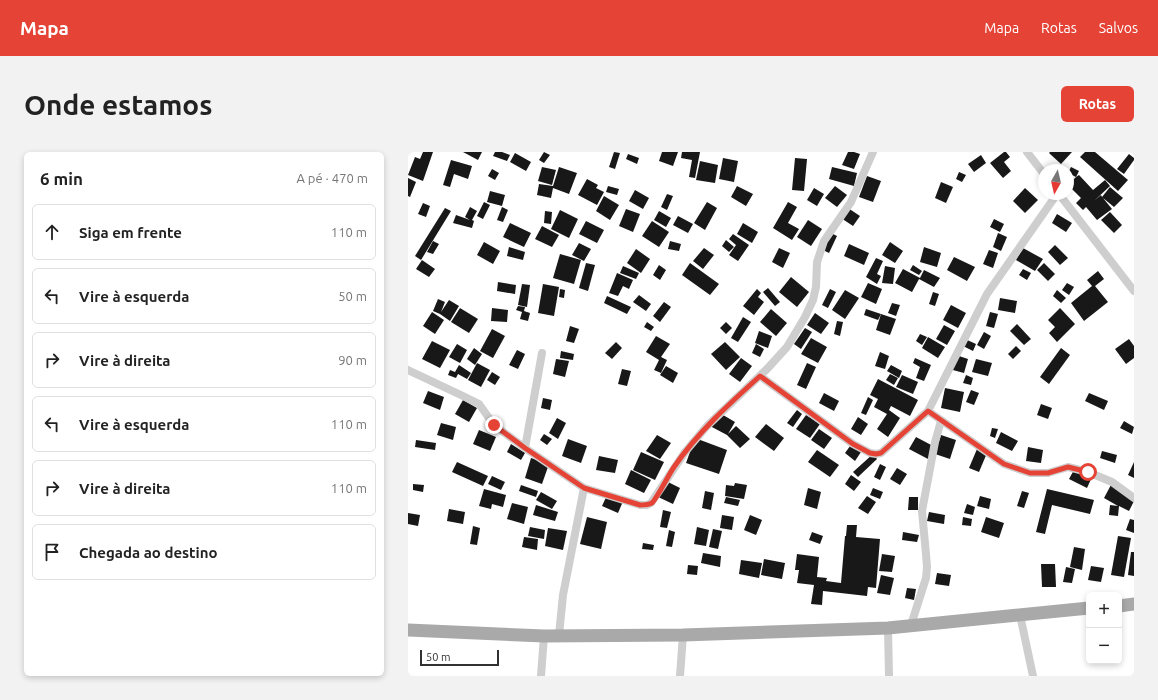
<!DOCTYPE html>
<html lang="pt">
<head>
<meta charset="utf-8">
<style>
  :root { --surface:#fff; --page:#f2f2f2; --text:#222; --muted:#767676; --line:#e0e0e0; --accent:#e44336 }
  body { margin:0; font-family:Ubuntu,sans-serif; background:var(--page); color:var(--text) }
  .controls { position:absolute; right:12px; bottom:12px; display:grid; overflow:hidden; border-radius:6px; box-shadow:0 2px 6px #0003 }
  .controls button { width:36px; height:36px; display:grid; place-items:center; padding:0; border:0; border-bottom:1px solid var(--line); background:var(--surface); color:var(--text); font:20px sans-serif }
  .compass { position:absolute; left:630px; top:12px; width:36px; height:36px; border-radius:50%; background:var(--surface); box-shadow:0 2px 6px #0003; rotate:188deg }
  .scale { position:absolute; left:12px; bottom:10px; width:79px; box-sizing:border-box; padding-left:4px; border:2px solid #313131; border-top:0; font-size:11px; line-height:14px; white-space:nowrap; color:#313131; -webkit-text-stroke:3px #fff; paint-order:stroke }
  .stop { position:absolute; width:12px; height:12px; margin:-9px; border:3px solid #e44336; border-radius:50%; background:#fff }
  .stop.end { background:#e44336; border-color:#fff; box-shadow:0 1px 4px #0008 }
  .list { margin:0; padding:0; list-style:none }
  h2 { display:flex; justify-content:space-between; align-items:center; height:52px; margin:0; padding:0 16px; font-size:17px }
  h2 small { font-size:13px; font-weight:400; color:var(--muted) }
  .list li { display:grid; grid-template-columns:26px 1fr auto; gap:12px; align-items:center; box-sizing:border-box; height:56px; margin:0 8px 8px; padding:0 8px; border:1px solid var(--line); border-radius:6px }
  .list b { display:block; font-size:15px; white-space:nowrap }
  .list em { font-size:13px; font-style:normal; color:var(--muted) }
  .icon { flex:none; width:22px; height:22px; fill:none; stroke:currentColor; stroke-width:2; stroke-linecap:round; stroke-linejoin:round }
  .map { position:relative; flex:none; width:726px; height:524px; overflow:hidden; border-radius:6px }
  header { display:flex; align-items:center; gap:24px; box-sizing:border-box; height:56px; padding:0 20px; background:var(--accent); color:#fff }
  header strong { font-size:19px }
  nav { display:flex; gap:22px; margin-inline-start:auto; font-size:14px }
  .intro { display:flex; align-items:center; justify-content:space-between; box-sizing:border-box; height:96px; padding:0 24px }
  h1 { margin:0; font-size:28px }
  .button { padding:10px 18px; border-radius:6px; background:var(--accent); color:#fff; font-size:14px; font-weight:700 }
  main { display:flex; gap:24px; padding:0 24px }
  aside { flex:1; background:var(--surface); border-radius:6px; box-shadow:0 2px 6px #0003 }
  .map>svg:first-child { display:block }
  .building { fill:#181818 }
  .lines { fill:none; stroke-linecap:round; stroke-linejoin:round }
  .minor { stroke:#cecece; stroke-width:8 }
  .primary { stroke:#a9a9a9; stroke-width:13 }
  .route { stroke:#e44336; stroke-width:5 }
</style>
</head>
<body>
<header>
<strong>Mapa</strong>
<nav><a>Mapa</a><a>Rotas</a><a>Salvos</a></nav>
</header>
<div class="intro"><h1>Onde estamos</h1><a class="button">Rotas</a></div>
<main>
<aside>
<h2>6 min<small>A pé · 470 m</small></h2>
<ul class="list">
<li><svg class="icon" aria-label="ahead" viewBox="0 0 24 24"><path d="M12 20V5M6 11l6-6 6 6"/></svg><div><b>Siga em frente</b></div><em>110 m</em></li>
<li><svg class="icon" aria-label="left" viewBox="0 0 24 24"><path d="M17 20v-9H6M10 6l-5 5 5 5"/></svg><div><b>Vire à esquerda</b></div><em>50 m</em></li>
<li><svg class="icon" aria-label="right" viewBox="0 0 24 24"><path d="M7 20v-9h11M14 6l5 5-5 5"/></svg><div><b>Vire à direita</b></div><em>90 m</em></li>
<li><svg class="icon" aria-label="left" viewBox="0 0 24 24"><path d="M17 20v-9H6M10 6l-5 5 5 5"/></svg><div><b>Vire à esquerda</b></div><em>110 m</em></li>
<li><svg class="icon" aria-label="right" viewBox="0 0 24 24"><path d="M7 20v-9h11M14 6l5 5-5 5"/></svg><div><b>Vire à direita</b></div><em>110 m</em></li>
<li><svg class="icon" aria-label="arrive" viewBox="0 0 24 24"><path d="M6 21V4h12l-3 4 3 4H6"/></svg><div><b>Chegada ao destino</b></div></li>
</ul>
</aside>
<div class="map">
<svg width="726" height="524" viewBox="0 0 726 524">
  <rect width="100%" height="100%" fill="#fff"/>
  <g class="building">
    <path d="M 15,0 L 25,0 L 15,29 L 0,23 L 7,5 L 12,7 Z"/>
    <path d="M 55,0 L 74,0 L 70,8 Z"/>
    <path d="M 87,0 L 94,0 L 102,3 L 99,9 L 85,4 Z"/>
    <path d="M 136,0 L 142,3 L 136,11 L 131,8 Z"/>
    <path d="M 206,0 L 212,1 L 207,17 L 201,15 Z"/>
    <path d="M 254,0 L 270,0 L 265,14 L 251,9 Z"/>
    <path d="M 274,0 L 292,0 L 287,26 L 281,25 L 284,8 L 273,6 Z"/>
    <path d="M 440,0 L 446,0 L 452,2 L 446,17 L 434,13 Z"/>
    <path d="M 596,0 L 598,0 L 602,5 L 596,10 L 603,19 L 595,26 L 582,11 Z"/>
    <path d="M 642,0 L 664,0 L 653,12 L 641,1 Z"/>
    <path d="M 677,0 L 687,0 L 720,28 L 710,39 L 672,5 Z"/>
    <path d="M 107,1 L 123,10 L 118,19 L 102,10 Z"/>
    <path d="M 220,2 L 231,6 L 229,12 L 218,7 Z"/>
    <path d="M 721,2 L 726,6 L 726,8 L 716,22 L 709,17 Z"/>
    <path d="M 573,3 L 578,11 L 566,20 L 560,12 Z"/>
    <path d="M 315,6 L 330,9 L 326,30 L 311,27 Z"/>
    <path d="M 387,6 L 399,7 L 396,39 L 384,38 Z"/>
    <path d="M 43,8 L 64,14 L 60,27 L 46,22 L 42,35 L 35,33 Z"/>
    <path d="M 292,9 L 310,13 L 307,31 L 288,28 Z"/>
    <path d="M 134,15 L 148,18 L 144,33 L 130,29 Z"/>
    <path d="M 151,15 L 169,21 L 161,42 L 145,36 L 143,46 L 129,43 L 131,32 L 145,34 Z"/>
    <path d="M 424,15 L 449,21 L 446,34 L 421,27 Z"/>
    <path d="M 663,15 L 671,19 L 668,25 L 671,23 L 685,38 L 697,28 L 702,34 L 686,49 L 693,43 L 694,45 L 702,35 L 715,46 L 706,55 L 695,46 L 704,57 L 689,68 L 678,55 L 675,58 L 668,51 L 673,46 L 660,33 L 668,25 L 660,21 Z"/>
    <path d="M 84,17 L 91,21 L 87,28 L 80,24 Z"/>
    <path d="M 551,20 L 558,23 L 554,30 L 548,27 Z"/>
    <path d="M 459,24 L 473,29 L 465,50 L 451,45 Z"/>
    <path d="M 0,26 L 8,30 L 2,45 L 0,44 Z"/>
    <path d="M 179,27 L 190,33 L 188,36 L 196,40 L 189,53 L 170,43 Z"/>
    <path d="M 533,30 L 545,35 L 538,51 L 527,46 Z"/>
    <path d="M 200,34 L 211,37 L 209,43 L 198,40 Z"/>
    <path d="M 329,34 L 345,42 L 338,54 L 323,45 Z"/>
    <path d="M 427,34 L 439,43 L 429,55 L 417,46 Z"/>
    <path d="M 406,36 L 416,42 L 409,54 L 399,48 Z"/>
    <path d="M 617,36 L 630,48 L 617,61 L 605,49 Z"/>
    <path d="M 227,38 L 241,46 L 235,57 L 221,49 Z"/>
    <path d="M 82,39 L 97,43 L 94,54 L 79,50 Z"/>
    <path d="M 259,42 L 265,44 L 259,58 L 253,55 Z"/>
    <path d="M 196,44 L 211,53 L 202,68 L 188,59 Z"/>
    <path d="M 76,50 L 82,53 L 75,67 L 69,64 Z"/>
    <path d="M 299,50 L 309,56 L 297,78 L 286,71 Z"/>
    <path d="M 380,50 L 389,55 L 380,71 L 391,77 L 384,88 L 365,76 Z"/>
    <path d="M 15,51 L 22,54 L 18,65 L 10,62 Z"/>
    <path d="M 62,55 L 69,59 L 64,68 L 66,69 L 64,76 L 45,71 L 48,63 L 62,68 L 57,65 Z"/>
    <path d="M 94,55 L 100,58 L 95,70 L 89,68 Z"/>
    <path d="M 37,56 L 43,59 L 13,108 L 7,104 Z"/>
    <path d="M 440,56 L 452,64 L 445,74 L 433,66 Z"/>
    <path d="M 218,57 L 232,62 L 225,80 L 211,74 Z"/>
    <path d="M 152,58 L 170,67 L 161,86 L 143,77 Z"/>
    <path d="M 137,59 L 144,60 L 143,72 L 136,71 Z"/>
    <path d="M 251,59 L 263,66 L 258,75 L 246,68 Z"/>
    <path d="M 702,60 L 714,73 L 706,81 L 693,68 Z"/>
    <path d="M 649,62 L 664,71 L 658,80 L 644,71 Z"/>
    <path d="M 270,64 L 285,72 L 280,81 L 265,73 Z"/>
    <path d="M 586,67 L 596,72 L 592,80 L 582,75 Z"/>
    <path d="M 400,68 L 414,77 L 403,94 L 389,85 Z"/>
    <path d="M 178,69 L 196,78 L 189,91 L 171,82 Z"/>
    <path d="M 244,69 L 261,80 L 251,95 L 234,84 Z"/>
    <path d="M 102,71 L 123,81 L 116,95 L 95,85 Z"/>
    <path d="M 335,71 L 350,80 L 344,91 L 329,82 Z"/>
    <path d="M 134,74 L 151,83 L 144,95 L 127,87 Z"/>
    <path d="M 423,81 L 429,84 L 421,101 L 415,98 Z"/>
    <path d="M 590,81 L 599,85 L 593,99 L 585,95 Z"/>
    <path d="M 325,82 L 341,93 L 330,109 L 321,103 L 328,93 L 321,87 Z"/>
    <path d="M 318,88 L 326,95 L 321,100 L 314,94 Z"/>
    <path d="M 25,89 L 31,92 L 25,102 L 19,100 Z"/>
    <path d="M 262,89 L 273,92 L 271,99 L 260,97 Z"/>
    <path d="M 76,90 L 92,99 L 85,112 L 69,103 Z"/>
    <path d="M 482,90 L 495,99 L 487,111 L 474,103 Z"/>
    <path d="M 171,91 L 183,97 L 176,109 L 164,103 Z"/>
    <path d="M 441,92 L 461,101 L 456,113 L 436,104 Z"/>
    <path d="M 647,93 L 660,106 L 652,113 L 640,100 Z"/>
    <path d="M 101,95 L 117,100 L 115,108 L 99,104 Z"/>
    <path d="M 516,95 L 533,101 L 529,115 L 512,110 Z"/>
    <path d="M 296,96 L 306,103 L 295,117 L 285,109 Z"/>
    <path d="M 371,96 L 382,101 L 375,116 L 364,110 Z"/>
    <path d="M 615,96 L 635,107 L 627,119 L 608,108 Z"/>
    <path d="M 228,97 L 242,107 L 233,121 L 219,111 Z"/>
    <path d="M 581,98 L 590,101 L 585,116 L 575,112 Z"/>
    <path d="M 152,102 L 173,108 L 166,132 L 145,126 Z"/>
    <path d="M 546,105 L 567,115 L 559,129 L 539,118 Z"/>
    <path d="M 468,106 L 475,109 L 469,122 L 473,124 L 469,132 L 458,125 Z"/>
    <path d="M 14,108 L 27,117 L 21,125 L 8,117 Z"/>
    <path d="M 178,111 L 187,113 L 180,139 L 171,136 Z"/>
    <path d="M 282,111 L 311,132 L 302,143 L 274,123 Z"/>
    <path d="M 636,111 L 647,122 L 640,129 L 629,118 Z"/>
    <path d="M 251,113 L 258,118 L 252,128 L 245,123 Z"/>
    <path d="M 505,113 L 514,119 L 511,123 L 502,118 Z"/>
    <path d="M 215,114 L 231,121 L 228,127 L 212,121 Z"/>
    <path d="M 477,114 L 487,116 L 485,132 L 474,131 Z"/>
    <path d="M 495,117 L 512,126 L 516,118 L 532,126 L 526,135 L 511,127 L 504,140 L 487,131 Z"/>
    <path d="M 615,117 L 623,121 L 619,128 L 611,123 Z"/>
    <path d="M 690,119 L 696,127 L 687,134 L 700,150 L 676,169 L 663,151 L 684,134 L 679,128 Z"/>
    <path d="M 209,121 L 225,128 L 221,137 L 215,134 L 210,144 L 201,141 Z"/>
    <path d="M 383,125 L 401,140 L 389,155 L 371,140 Z"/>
    <path d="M 90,130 L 108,133 L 107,142 L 89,139 Z"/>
    <path d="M 460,131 L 474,137 L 468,152 L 453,145 Z"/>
    <path d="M 659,131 L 666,135 L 661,143 L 654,138 Z"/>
    <path d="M 114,132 L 122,133 L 119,155 L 110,153 Z"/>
    <path d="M 135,132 L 151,135 L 146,164 L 130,161 Z"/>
    <path d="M 360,136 L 372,150 L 367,154 L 355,140 Z"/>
    <path d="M 152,137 L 157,138 L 156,146 L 151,145 Z"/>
    <path d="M 349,137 L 353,141 L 350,145 L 356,150 L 346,163 L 335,154 Z"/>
    <path d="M 422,137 L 428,140 L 420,156 L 414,153 Z"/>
    <path d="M 437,138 L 451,146 L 437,167 L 424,158 Z"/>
    <path d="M 649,138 L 658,146 L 653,151 L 645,144 Z"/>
    <path d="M 525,140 L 531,142 L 527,154 L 521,152 Z"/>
    <path d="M 231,143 L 243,152 L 238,159 L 225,150 Z"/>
    <path d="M 199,144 L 223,155 L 219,162 L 196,151 Z"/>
    <path d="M 592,146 L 609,149 L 607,161 L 590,158 Z"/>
    <path d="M 30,147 L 37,150 L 33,160 L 41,148 L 51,154 L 42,169 L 32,162 L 25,159 Z"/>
    <path d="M 256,150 L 263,155 L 252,170 L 245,164 Z"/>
    <path d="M 484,151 L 492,153 L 488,164 L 480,161 Z"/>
    <path d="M 543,153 L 558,161 L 550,176 L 535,168 Z"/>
    <path d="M 110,154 L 117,155 L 116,159 L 122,161 L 120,169 L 112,167 L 114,160 L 108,158 Z"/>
    <path d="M 52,156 L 70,167 L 61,181 L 43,170 Z"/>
    <path d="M 84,156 L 100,158 L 99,170 L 83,169 Z"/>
    <path d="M 652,156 L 667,172 L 649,190 L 641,181 L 647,175 L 640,168 Z"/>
    <path d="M 363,157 L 379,171 L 368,184 L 352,170 Z"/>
    <path d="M 458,157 L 473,162 L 470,168 L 456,163 Z"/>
    <path d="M 24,160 L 36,168 L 27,182 L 15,174 Z"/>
    <path d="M 582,160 L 590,162 L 586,176 L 578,174 Z"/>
    <path d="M 407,161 L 421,171 L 413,182 L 399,173 Z"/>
    <path d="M 473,162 L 488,167 L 482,183 L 468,178 Z"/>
    <path d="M 335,165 L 343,170 L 330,190 L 323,186 Z"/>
    <path d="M 429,169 L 435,170 L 432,184 L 426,182 Z"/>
    <path d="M 239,170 L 246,175 L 243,179 L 236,175 Z"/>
    <path d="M 318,170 L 324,176 L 318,182 L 312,176 Z"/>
    <path d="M 609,172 L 623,187 L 616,193 L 602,179 Z"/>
    <path d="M 536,173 L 547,179 L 539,193 L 528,187 Z"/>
    <path d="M 162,174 L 171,177 L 166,191 L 158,189 Z"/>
    <path d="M 397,176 L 404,180 L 393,197 L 386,192 Z"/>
    <path d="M 84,177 L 97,184 L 85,206 L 72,199 Z"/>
    <path d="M 351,179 L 364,184 L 360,196 L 347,191 Z"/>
    <path d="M 576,180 L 583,184 L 576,197 L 569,193 Z"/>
    <path d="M 512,182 L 519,185 L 514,193 L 508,189 Z"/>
    <path d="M 248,184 L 262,192 L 253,205 L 259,208 L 253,221 L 246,218 L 251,208 L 238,200 Z"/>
    <path d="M 520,185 L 537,195 L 530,206 L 514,196 Z"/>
    <path d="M 403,186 L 419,195 L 410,211 L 393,202 Z"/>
    <path d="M 557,187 L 568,192 L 565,199 L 553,193 Z"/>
    <path d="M 721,187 L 726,194 L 726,206 L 718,212 L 707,197 Z"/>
    <path d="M 24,189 L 42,198 L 32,216 L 14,207 Z"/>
    <path d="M 208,190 L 214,196 L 204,207 L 197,201 Z"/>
    <path d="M 317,190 L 332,205 L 318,218 L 303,202 Z"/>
    <path d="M 49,192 L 59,198 L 52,211 L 41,205 Z"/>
    <path d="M 348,192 L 356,197 L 352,205 L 344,201 Z"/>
    <path d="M 608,194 L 613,199 L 605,207 L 600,202 Z"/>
    <path d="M 66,196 L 74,202 L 67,213 L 59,207 Z"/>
    <path d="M 653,196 L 662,203 L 641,232 L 632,225 Z"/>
    <path d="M 109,198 L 117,202 L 110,217 L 101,213 Z"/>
    <path d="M 153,199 L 166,202 L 165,208 L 152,206 Z"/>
    <path d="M 472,200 L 481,204 L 477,217 L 467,214 Z"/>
    <path d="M 545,202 L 560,207 L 556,221 L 541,217 Z"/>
    <path d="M 333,206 L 344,214 L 332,230 L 321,222 Z"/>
    <path d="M 507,206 L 523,213 L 516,229 L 508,226 L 512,215 L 505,211 Z"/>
    <path d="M 148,207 L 161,209 L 157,225 L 145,222 Z"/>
    <path d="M 568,207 L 584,211 L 580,224 L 564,220 Z"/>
    <path d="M 69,211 L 82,218 L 73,235 L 60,228 Z"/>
    <path d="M 399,211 L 408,215 L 398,237 L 389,233 Z"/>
    <path d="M 51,213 L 63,221 L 59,227 L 50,222 L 48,226 L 40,223 L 42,218 L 47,220 Z"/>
    <path d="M 483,213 L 494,219 L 491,226 L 479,219 Z"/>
    <path d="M 258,214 L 270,221 L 265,231 L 252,223 Z"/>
    <path d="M 214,217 L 223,219 L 219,234 L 210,232 Z"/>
    <path d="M 84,220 L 92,225 L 87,233 L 79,228 Z"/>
    <path d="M 482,222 L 490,226 L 486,233 L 478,228 Z"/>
    <path d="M 494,223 L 510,230 L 505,242 L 488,235 Z"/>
    <path d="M 558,223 L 565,226 L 563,233 L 555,231 Z"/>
    <path d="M 470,227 L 510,248 L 502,264 L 483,254 L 481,258 L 492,266 L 480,285 L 469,277 L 479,262 L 466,255 L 470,247 L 462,243 Z"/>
    <path d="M 537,236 L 556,240 L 552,260 L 533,256 Z"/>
    <path d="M 563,238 L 571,241 L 566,253 L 558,250 Z"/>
    <path d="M 20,239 L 36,245 L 32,258 L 15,251 Z"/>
    <path d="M 416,241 L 431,249 L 426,259 L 411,251 Z"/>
    <path d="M 681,241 L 700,249 L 696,258 L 677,249 Z"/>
    <path d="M 460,245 L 465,248 L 458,263 L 453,261 Z"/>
    <path d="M 135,246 L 144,248 L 142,258 L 133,256 Z"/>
    <path d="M 55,248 L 69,256 L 61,270 L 47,262 Z"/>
    <path d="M 633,252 L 644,256 L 640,267 L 629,263 Z"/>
    <path d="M 389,258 L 394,262 L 385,275 L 379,271 Z"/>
    <path d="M 310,260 L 327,270 L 320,282 L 328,274 L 342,287 L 332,296 L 319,283 L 302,274 Z"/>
    <path d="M 398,263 L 412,272 L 402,286 L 388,277 Z"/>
    <path d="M 450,265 L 460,272 L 453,283 L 443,277 Z"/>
    <path d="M 149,266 L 158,271 L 150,287 L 141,281 Z"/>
    <path d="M 716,269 L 726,275 L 724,282 L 712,276 Z"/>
    <path d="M 33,271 L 48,275 L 45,288 L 29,283 Z"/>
    <path d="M 358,272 L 376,286 L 366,299 L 347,285 Z"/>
    <path d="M 584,276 L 590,277 L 587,286 L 582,284 Z"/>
    <path d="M 411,277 L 424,286 L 416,297 L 403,288 Z"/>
    <path d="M 71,278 L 88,285 L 82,299 L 65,292 Z"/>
    <path d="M 593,280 L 610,289 L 604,299 L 588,291 Z"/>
    <path d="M 136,282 L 144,287 L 139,293 L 132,288 Z"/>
    <path d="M 249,283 L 263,291 L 252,307 L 238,299 Z"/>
    <path d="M 533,283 L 548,288 L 542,307 L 527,302 Z"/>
    <path d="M 508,285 L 527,295 L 520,307 L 501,297 Z"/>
    <path d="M 287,286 L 319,298 L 311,322 L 278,311 Z"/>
    <path d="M 160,287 L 179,294 L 173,311 L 154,304 Z"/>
    <path d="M 8,288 L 28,291 L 27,298 L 7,295 Z"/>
    <path d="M 445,290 L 455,297 L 447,309 L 437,301 Z"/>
    <path d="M 103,292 L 117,301 L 113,308 L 99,300 Z"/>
    <path d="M 620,295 L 635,298 L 633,311 L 618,309 Z"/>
    <path d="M 569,297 L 579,301 L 571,320 L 561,316 Z"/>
    <path d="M 409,298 L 431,313 L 422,325 L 400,310 Z"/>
    <path d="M 694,299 L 709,303 L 707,311 L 692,306 Z"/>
    <path d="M 233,300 L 256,310 L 247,328 L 225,318 Z"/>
    <path d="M 465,302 L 469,307 L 450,325 L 445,320 Z"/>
    <path d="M 191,304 L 210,308 L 207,321 L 188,318 Z"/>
    <path d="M 123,306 L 141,312 L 134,332 L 117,326 Z"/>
    <path d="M 49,310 L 80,324 L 75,334 L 44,320 Z"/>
    <path d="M 726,310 L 726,326 L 720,323 Z"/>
    <path d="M 472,312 L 478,315 L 472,328 L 466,325 Z"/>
    <path d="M 489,316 L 499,322 L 492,333 L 482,327 Z"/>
    <path d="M 667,316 L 684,325 L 679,336 L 661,327 Z"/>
    <path d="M 223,318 L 243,328 L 236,341 L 217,332 Z"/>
    <path d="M 443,323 L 453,330 L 446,339 L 437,332 Z"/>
    <path d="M 84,324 L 97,330 L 93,338 L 80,332 Z"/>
    <path d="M 256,328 L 272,336 L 265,352 L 248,344 Z"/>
    <path d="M 327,331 L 339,333 L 336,347 L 317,344 L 318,333 L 326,334 Z"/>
    <path d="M 704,331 L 726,349 L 721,359 L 711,354 L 710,364 L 701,363 L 702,353 L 710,354 L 696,346 Z"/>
    <path d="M 5,332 L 16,333 L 15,340 L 5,338 Z"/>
    <path d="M 113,333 L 130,339 L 128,345 L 111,339 Z"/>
    <path d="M 400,336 L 413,340 L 409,357 L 396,353 Z"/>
    <path d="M 465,336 L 475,340 L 472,347 L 462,343 Z"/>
    <path d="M 76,337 L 98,343 L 95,355 L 84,352 L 83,357 L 71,354 Z"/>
    <path d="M 639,337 L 686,348 L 682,362 L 644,353 L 637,382 L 628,380 Z"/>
    <path d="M 297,339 L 306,341 L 303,358 L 294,356 Z"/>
    <path d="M 614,339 L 621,341 L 616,356 L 609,354 Z"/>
    <path d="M 133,340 L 149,349 L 144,357 L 128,348 Z"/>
    <path d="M 200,341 L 216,347 L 210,361 L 194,354 Z"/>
    <path d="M 459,344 L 468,350 L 460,362 L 450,356 Z"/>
    <path d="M 572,344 L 583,347 L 581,357 L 569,354 Z"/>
    <path d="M 318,345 L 332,348 L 330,354 L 316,351 Z"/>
    <path d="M 501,345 L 510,345 L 510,358 L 500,358 Z"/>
    <path d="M 104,351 L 120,355 L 116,372 L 99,367 Z"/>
    <path d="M 559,352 L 567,355 L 565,363 L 556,361 Z"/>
    <path d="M 128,353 L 150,360 L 147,369 L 125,363 Z"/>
    <path d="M 41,357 L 57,360 L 55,372 L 39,369 Z"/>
    <path d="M 255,358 L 263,360 L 259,376 L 252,375 Z"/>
    <path d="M 521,360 L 537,363 L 536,372 L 519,369 Z"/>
    <path d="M 0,361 L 12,363 L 10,374 L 0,372 Z"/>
    <path d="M 314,363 L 326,365 L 324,378 L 312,376 Z"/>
    <path d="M 342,363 L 354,368 L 348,383 L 336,378 Z"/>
    <path d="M 179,365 L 199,370 L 193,397 L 172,392 Z"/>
    <path d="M 555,365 L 564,367 L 563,374 L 554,373 Z"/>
    <path d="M 578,365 L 596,371 L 591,386 L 573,380 Z"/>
    <path d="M 722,367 L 726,368 L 726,381 L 718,378 Z"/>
    <path d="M 439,373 L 449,373 L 448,385 L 472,387 L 468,436 L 460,435 L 459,444 L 415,439 L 414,453 L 403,452 L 406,433 L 389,431 L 391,418 L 387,418 L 389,402 L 411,405 L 409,425 L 419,426 L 418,429 L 433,431 L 437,384 L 438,384 Z"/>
    <path d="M 65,374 L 72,376 L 69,393 L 62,392 Z"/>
    <path d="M 122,375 L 137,378 L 136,387 L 120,384 Z"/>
    <path d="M 289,375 L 301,378 L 298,394 L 286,392 Z"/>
    <path d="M 140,376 L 159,379 L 155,398 L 137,394 Z"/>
    <path d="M 305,377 L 314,379 L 310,397 L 301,395 Z"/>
    <path d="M 261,378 L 267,380 L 264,395 L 258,394 Z"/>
    <path d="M 404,380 L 415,384 L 412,392 L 401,388 Z"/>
    <path d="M 495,380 L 511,383 L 509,390 L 494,388 Z"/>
    <path d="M 710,384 L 723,386 L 716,425 L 703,423 Z"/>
    <path d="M 116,385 L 130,387 L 129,398 L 114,395 Z"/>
    <path d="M 235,391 L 246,393 L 245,398 L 234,397 Z"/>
    <path d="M 666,395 L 677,397 L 674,418 L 662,415 Z"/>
    <path d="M 723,400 L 726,400 L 726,424 L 720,423 Z"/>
    <path d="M 295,401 L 313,404 L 312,415 L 293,411 Z"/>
    <path d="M 474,402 L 487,404 L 484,420 L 471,419 Z"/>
    <path d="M 356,407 L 377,411 L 374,427 L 353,423 Z"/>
    <path d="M 333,408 L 354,411 L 351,426 L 331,422 Z"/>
    <path d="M 633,412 L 647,412 L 648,435 L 634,435 Z"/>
    <path d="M 280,413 L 290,414 L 289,423 L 279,422 Z"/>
    <path d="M 683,414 L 696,416 L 693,430 L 680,428 Z"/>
    <path d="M 658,415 L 667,417 L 664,431 L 655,430 Z"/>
    <path d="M 529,421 L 543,423 L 541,434 L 527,432 Z"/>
    <path d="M 473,423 L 486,426 L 482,443 L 469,441 Z"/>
    <path d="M 499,436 L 508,437 L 506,448 L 497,446 Z"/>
  </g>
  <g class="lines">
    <g class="minor">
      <path d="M 619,0 L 636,22"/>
      <path d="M 651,42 L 726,139"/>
      <path d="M 0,218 L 55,244 L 71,252 L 86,273 L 117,296 L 176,336 L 155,443 L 151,483"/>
      <path d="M 352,224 L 445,292 L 462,301 L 468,302 L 473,301 L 520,259 L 596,312 L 622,321 L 640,321 L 660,315 L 680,320 L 704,330 L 726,346"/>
      <path d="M 520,259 L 579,142 L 649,42"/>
      <path d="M 117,296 L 134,201"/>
      <path d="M 176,336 L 232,353 L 239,353 L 243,351 L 277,300 L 299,274 L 359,217 L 379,195 L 397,165 L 405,148 L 408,135 L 409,110 L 416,89 L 443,50 L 465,0"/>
      <path d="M 612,463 L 625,524"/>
      <path d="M 503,473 L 518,426 L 519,415 L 518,402 L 514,359 L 527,290 L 533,269"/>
      <path d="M 480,476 L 481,524"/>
      <path d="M 133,524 L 136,484"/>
      <path d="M 272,524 L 275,483"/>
    </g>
    <g class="primary">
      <path d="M 711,454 L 726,452"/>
      <path d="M 0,478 L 136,484 L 275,483 L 480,476 L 681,456"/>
    </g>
  </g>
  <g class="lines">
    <path class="route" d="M 86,273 L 117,296 L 176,336 L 232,353 C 236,353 240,353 244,351 C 249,346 261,322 266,315 C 290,280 321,252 352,224 L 445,292 L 462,301 L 468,302 L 473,301 L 520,259 L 596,312 L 622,321 L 640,321 L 660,315 L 680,320"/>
  </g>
</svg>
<div class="controls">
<button>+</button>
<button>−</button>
</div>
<svg class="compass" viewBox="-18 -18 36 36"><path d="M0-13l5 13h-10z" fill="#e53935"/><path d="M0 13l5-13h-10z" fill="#767676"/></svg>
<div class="scale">50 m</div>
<div class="stop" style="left:680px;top:320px"></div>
<div class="stop end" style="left:86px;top:273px"></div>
</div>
</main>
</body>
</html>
